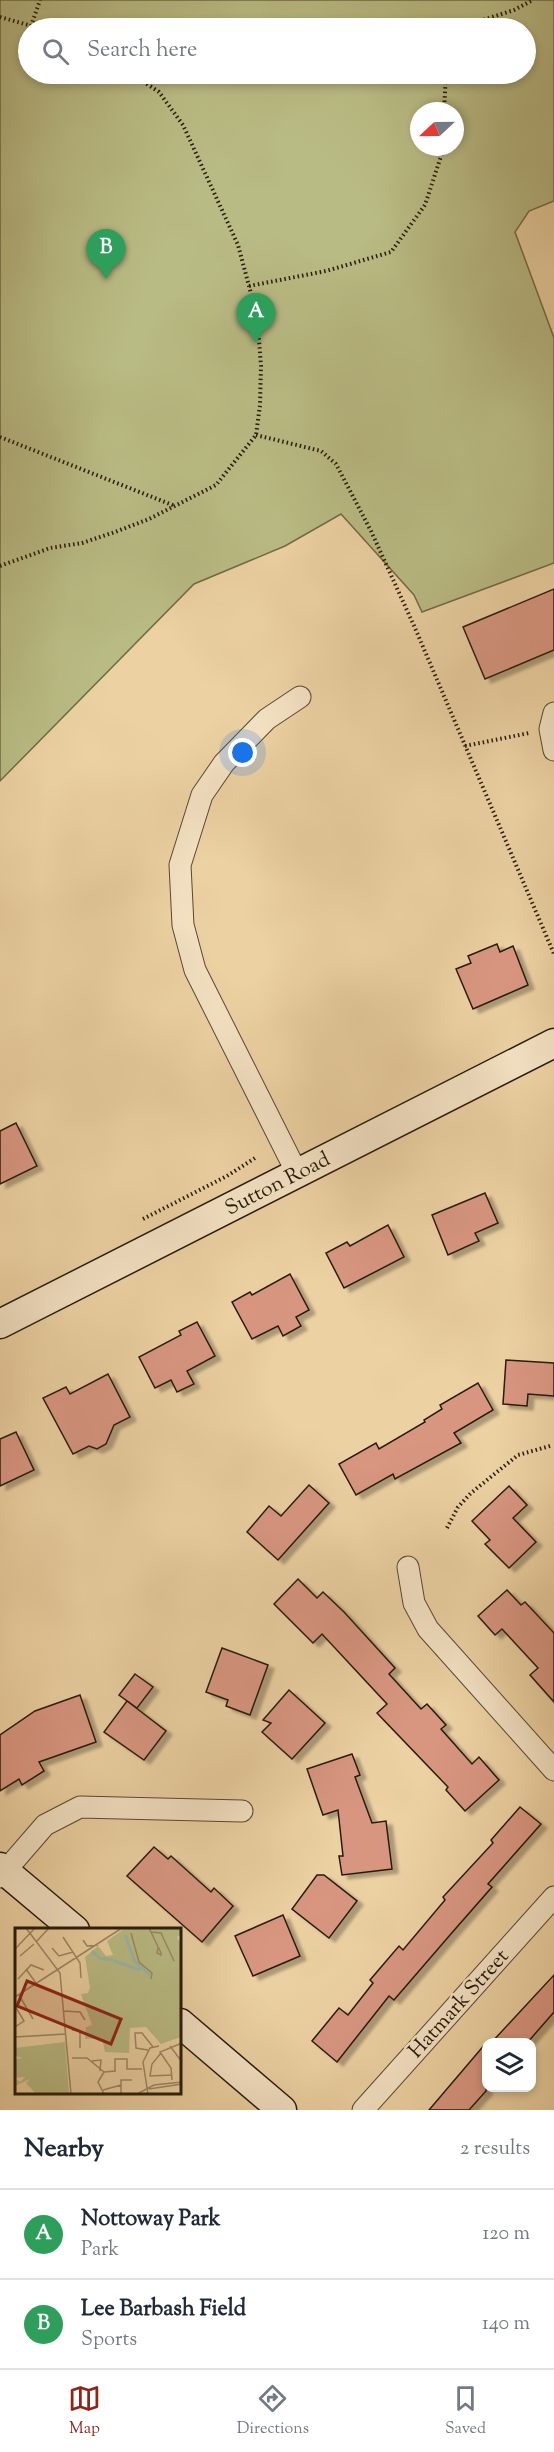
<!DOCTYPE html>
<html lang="en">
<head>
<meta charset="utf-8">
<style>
  :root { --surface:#fff; --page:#f6f6f7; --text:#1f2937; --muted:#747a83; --line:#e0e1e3; --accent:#8f2418 }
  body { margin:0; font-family:"Sorts Mill Goudy",serif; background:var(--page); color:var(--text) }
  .controls { position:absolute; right:18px; bottom:18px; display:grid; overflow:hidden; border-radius:12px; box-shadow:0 3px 9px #0003 }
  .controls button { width:54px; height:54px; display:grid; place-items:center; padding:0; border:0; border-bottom:2px solid var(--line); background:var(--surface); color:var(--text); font:30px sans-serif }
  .compass { position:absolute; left:410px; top:102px; width:54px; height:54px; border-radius:50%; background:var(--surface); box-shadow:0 3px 9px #0003; rotate:248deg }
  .you { position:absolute; left:243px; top:753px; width:21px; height:21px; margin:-15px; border:4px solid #fff; border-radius:50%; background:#1a73e8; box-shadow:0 0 0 9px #1a73e833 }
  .badge { display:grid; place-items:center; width:39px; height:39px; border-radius:50%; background:var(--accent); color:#fff; font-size:20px; font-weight:700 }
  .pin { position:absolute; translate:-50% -50px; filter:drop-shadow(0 2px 3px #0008) }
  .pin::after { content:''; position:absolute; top:32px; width:21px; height:18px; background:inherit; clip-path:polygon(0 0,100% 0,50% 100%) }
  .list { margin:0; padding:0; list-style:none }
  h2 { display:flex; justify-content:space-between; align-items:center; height:78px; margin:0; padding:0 24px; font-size:26px }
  h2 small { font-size:20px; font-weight:400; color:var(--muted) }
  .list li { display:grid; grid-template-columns:39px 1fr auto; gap:18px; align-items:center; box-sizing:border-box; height:90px; padding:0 24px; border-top:2px solid var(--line) }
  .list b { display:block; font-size:22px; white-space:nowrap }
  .list p { margin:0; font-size:20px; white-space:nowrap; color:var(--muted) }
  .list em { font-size:20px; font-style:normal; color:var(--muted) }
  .icon { flex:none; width:33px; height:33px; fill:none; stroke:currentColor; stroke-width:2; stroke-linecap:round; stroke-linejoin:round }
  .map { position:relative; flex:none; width:554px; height:2110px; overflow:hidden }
  .search { position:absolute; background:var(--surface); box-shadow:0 3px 9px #0003; left:18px; right:18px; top:18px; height:66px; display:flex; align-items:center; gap:15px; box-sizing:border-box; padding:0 21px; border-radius:33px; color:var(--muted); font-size:22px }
  .sheet { height:258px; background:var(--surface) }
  nav { display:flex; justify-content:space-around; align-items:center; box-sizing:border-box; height:84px; border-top:2px solid var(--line); background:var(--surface); font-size:16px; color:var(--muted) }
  nav a { display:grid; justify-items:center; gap:3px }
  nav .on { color:var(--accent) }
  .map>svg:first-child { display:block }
  .green { fill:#b9bb84; stroke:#706b48; stroke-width:1.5; fill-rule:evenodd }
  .building { fill:#d89681; stroke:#281b0b; stroke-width:1.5; filter:url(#shadow) }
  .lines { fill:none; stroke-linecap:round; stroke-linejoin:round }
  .street-casing { stroke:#594831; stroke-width:23 }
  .secondary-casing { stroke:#281b0b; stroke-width:31 }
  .path { stroke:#281b0b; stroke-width:4; stroke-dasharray:1.5 3; stroke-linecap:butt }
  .street { stroke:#f3e1c3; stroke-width:21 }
  .secondary { stroke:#f3e1c3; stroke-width:28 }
  .labels { text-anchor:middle; stroke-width:5; stroke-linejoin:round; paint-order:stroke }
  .street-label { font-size:21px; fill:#281b0b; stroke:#f3e1c3 }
  .inset-river { fill:none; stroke:#99b7a7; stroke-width:3 }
  .inset-road { fill:none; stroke:#9e8866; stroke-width:1.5 }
  .view { fill:#8f2418; fill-opacity:0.15; stroke:#8f2418; stroke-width:3 }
  .inset-edge { fill:none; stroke:#281b0b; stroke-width:3 }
</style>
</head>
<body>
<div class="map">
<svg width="554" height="2110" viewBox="0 0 554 2110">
  <defs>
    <filter id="shadow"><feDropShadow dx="6" dy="4" stdDeviation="1.5" flood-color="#0004"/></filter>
  </defs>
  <rect width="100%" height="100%" fill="#ecd1a2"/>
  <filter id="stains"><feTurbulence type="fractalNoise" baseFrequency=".00333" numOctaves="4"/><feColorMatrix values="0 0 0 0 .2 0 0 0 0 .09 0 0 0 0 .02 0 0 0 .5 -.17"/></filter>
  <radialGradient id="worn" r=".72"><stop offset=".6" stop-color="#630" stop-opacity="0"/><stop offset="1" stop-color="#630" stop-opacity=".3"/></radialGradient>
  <path class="green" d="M 0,0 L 554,0 L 554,201 L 529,211 L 515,232 L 554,338 L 554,563 L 422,612 L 414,595 L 341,514 L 285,546 L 194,584 L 0,781 ZM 526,28 L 526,74 L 28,74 L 28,28 ZM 419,111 L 455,111 L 455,147 L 419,147 Z"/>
  <g class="building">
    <path d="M 554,589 L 554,650 L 485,679 L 463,627 Z"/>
    <path d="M 497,944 L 500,952 L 513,946 L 528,985 L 473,1009 L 456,969 L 471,963 L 468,956 Z"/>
    <path d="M 16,1123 L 37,1166 L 0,1184 L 0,1131 Z"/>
    <path d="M 485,1193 L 498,1223 L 475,1233 L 479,1241 L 448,1255 L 432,1215 Z"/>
    <path d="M 388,1225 L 404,1257 L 344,1288 L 326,1253 L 347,1242 L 350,1246 Z"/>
    <path d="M 290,1274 L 309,1310 L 296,1317 L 301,1326 L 283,1336 L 278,1326 L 252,1339 L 232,1302 L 250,1292 L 252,1295 Z"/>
    <path d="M 197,1322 L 215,1356 L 187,1371 L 194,1384 L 177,1392 L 171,1380 L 155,1388 L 139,1357 L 181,1335 L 179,1331 Z"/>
    <path d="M 506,1360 L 554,1363 L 554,1396 L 528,1394 L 527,1406 L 503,1404 Z"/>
    <path d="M 108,1374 L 130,1417 L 114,1425 L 106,1444 L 97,1449 L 89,1446 L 73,1454 L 43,1398 L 66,1387 L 70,1394 Z"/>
    <path d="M 478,1383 L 493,1410 L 454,1433 L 461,1443 L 395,1479 L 393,1474 L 356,1495 L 339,1464 L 376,1443 L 379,1449 L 425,1422 L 424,1420 L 442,1409 L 440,1405 Z"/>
    <path d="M 16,1432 L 34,1470 L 0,1486 L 0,1439 Z"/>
    <path d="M 309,1485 L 329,1503 L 278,1560 L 247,1532 L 269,1506 L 281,1516 Z"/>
    <path d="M 509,1486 L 527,1505 L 513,1518 L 536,1542 L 509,1568 L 485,1544 L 490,1540 L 472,1521 Z"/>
    <path d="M 298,1579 L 317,1598 L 323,1592 L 344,1612 L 395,1668 L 389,1674 L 421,1709 L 427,1704 L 446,1725 L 441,1729 L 472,1764 L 479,1757 L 499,1780 L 465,1811 L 446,1790 L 448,1787 L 377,1713 L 387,1704 L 322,1634 L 313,1643 L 274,1604 Z"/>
    <path d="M 507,1590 L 521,1605 L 525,1602 L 554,1633 L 554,1702 L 530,1675 L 538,1668 L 502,1629 L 495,1635 L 478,1616 Z"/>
    <path d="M 222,1648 L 268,1665 L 250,1715 L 226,1706 L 228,1700 L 206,1692 Z"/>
    <path d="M 135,1674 L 153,1687 L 137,1708 L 119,1695 Z"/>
    <path d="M 289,1690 L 325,1723 L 292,1759 L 262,1732 L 271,1723 L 263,1720 Z"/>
    <path d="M 80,1695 L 96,1742 L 39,1762 L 44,1771 L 22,1785 L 19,1779 L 0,1791 L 0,1735 L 35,1711 Z"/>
    <path d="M 127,1701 L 166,1731 L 144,1760 L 104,1732 Z"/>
    <path d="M 352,1754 L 360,1775 L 355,1777 L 372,1823 L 386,1821 L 392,1869 L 342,1875 L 339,1856 L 343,1856 L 338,1810 L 323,1815 L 307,1769 Z"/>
    <path d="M 520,1807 L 541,1824 L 488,1884 L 492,1887 L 450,1935 L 394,2000 L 389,1996 L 337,2062 L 312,2041 L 339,2008 L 348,2015 L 373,1983 L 370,1980 L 399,1946 L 403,1950 L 445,1900 L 443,1897 L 493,1843 L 491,1840 Z"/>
    <path d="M 154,1847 L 168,1859 L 171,1856 L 211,1892 L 214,1888 L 233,1906 L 202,1942 L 127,1876 Z"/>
    <path d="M 317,1875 L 324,1875 L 357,1901 L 329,1938 L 292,1909 Z"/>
    <path d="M 283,1915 L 300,1956 L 253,1976 L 235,1936 Z"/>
    <path d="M 554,1975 L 554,2012 L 527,2043 L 491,2043 Z"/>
    <path d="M 486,2043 L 486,2091 L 469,2110 L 429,2110 Z"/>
  </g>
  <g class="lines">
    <g class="street-casing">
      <g id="street">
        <path d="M 554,713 L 550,729 L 554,750"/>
        <path d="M 297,1173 L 195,970 L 183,925 L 180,865 L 202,795 L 224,763 L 267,719 L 300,697"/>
        <path d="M 408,1567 L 414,1603 L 428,1629 L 554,1770"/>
        <path d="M 0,1877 L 45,1825 L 80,1807 L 242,1811"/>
        <path d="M 363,2110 L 554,1897"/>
      </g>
    </g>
    <g class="secondary-casing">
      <g id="secondary">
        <path d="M 0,1324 L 554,1043"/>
        <path d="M 0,1867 L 75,1930"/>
        <path d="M 180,2023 L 282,2110"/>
      </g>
    </g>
    <g class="path">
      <path d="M 0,17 L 39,28"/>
      <path d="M 31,26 L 40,0"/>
      <path d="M 458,28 L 514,10 L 533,0"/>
      <path d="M 444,111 L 446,74"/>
      <path d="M 249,286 L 326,271 L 391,252 L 425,205 L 444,147"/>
      <path d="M 256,435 L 321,451 L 336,464 L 371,531 L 415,628 L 554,954"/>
      <path d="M 0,437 L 175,506"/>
      <path d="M 0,566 L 50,548 L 82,543 L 115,532 L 149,519 L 216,485 L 256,435 L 260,405 L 261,366 L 257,316 L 238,245 L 183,125 L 159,92 L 132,74"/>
      <path d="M 465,746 L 529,733"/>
      <path d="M 143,1219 L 227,1176 L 255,1158"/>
      <path d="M 447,1528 L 458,1507 L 471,1493 L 518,1455 L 550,1446"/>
    </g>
    <use href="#street" class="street"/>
    <use href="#secondary" class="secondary"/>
  </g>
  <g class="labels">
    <g class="street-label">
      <text transform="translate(277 1183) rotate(-27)" y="7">Sutton Road</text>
      <text transform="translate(458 2003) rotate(-48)" y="7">Hatmark Street</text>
    </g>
  </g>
  <g transform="translate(15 1928)">
    <rect width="166" height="166" fill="#ecd1a2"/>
    <path d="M 110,0 L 166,0 L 166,7 L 162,9 L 167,18 L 166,109 L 146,116 L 131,99 L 115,100 L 114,125 L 90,124 L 87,110 L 70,111 L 71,99 L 77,97 L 66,66 L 73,65 L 75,60 L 70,29 L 83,18 L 91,28 L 98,27 L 92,13 ZM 50,114 L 54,166 L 21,166 L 11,155 L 15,151 L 0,158 L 0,150 L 5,154 L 10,149 L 0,150 L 0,131 L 8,130 L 0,128 L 0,120 Z" fill="#b9bb84"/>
    <path class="inset-river" d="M 110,7 L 120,34 L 135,47M 77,23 L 84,30 L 98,32M 99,33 L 125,42"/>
    <path class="inset-road" d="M 11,0 L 45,45 L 56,166M 134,0 L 146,25 L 146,27 L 142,25 L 143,19M 136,4 L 146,5 L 159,33M 116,5 L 124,34 L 137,45 L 136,51M 48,9 L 65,35 L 66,50M 68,12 L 72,18 L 83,17M 21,14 L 34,0M 37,20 L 44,28 L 58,24M 0,21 L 20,0M 5,28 L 19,16M 11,41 L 23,58M 3,51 L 16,37 L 29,42M 4,67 L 18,91M 0,69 L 107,0M 0,78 L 9,93 L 0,99M 49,83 L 65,84 L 70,92M 57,102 L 65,103 L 65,120M 0,109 L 51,106M 155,118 L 167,134M 133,122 L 121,120 L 120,105 L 127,105 L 138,119M 146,125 L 137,136 L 135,148 L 157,147M 57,130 L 72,130 L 89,144M 77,133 L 86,132 L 85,143M 89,144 L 100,143 L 100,131 L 112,131 L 112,141 L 127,141M 89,144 L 83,154 L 89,166M 157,152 L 156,140 L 145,124 L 167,115M 134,161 L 167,156M 88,162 L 106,157M 106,166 L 106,152 L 117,152M 122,166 L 139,157 L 167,154M 133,166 L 128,134 L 135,120 L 144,118"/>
    <path class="view" d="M 12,53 L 106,91 L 96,116 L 2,78 Z"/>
    <rect width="166" height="166" class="inset-edge"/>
  </g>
  <rect width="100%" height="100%" filter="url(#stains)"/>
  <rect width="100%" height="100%" fill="url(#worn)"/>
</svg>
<div class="controls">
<button><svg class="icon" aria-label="layers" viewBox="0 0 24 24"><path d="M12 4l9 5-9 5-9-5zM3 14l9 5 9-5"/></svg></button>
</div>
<svg class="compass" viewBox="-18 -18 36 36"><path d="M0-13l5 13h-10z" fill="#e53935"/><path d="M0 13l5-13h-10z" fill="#747a83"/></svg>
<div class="you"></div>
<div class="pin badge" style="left:256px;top:343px;background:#2e9e5b">A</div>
<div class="pin badge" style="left:106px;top:279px;background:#2e9e5b">B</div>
<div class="search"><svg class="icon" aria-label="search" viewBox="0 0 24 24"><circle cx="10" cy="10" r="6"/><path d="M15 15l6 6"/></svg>Search here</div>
</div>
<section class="sheet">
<h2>Nearby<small>2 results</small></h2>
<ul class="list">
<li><span class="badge" style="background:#2e9e5b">A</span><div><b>Nottoway Park</b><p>Park</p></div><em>120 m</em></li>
<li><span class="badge" style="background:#2e9e5b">B</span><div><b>Lee Barbash Field</b><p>Sports</p></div><em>140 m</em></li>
</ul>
</section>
<nav>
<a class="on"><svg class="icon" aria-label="map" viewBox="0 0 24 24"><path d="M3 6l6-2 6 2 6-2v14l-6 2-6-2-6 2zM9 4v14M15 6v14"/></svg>Map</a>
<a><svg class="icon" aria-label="directions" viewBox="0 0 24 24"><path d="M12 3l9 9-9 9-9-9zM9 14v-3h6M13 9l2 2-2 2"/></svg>Directions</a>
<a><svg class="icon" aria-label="saved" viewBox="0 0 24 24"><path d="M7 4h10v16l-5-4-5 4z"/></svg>Saved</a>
</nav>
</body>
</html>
